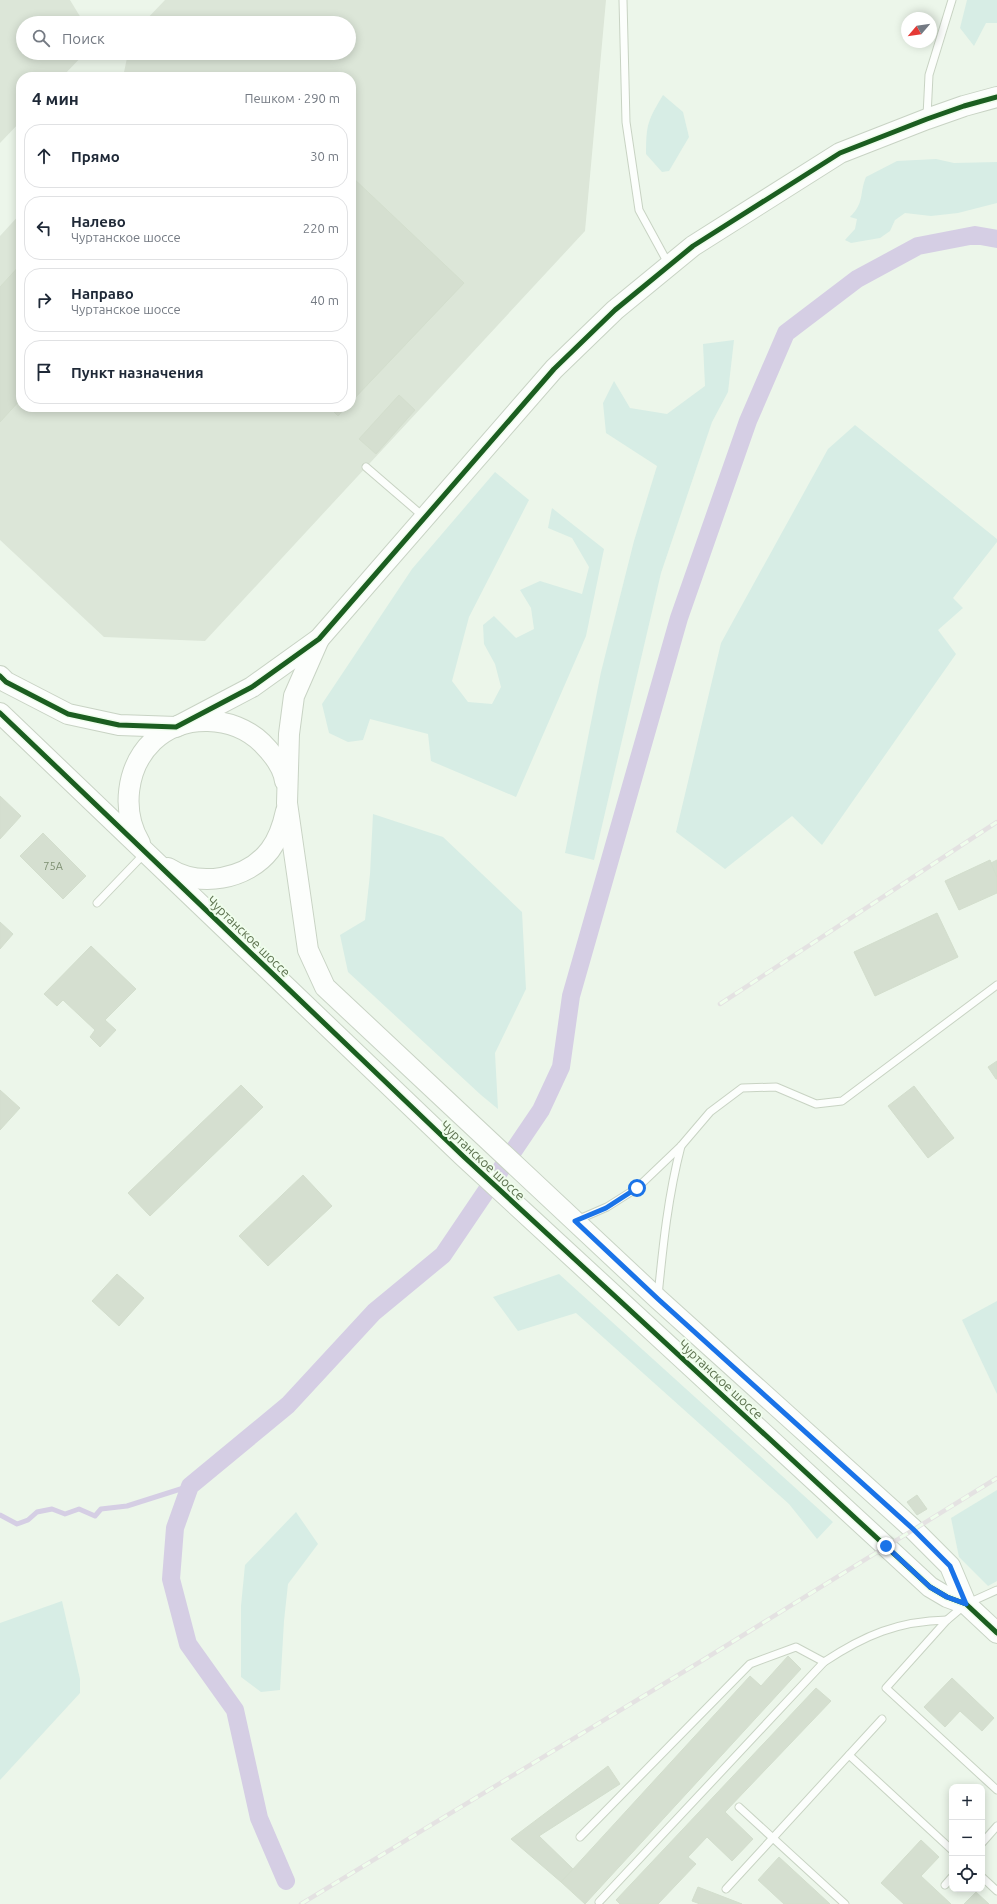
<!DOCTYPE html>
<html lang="ru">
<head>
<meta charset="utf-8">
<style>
  :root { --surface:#fff; --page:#f6f6f7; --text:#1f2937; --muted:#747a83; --line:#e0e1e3 }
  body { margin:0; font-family:Ubuntu,sans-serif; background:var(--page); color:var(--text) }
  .controls { position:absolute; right:12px; bottom:12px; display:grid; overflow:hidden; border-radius:8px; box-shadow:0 2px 10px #0003 }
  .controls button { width:36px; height:36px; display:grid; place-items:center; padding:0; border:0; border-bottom:1px solid var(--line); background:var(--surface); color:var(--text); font:20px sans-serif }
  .compass { position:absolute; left:901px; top:12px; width:36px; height:36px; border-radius:50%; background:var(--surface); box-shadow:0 2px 10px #0003; rotate:241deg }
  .stop { position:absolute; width:12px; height:12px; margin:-9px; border:3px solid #1a73e8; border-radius:50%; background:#fff }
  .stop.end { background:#1a73e8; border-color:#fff; box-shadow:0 1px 4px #0008 }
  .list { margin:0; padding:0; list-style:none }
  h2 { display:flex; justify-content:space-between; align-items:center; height:52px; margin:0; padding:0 16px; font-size:17px }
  h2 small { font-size:13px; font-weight:400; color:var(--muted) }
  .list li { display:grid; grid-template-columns:26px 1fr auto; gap:12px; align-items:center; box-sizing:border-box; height:64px; margin:0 8px 8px; padding:0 8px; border:1px solid var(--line); border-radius:16px }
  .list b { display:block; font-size:15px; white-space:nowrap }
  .list p { margin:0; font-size:13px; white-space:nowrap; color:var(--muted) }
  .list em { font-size:13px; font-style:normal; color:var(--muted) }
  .icon { flex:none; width:22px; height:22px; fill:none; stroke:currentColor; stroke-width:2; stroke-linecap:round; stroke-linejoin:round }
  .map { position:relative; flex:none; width:997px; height:1904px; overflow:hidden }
  .search { position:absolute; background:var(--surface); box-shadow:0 2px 10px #0003; left:16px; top:16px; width:340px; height:44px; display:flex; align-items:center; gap:10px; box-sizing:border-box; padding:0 14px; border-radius:22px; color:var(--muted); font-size:15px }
  .panel { position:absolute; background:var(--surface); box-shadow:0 2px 10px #0003; left:16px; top:72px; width:340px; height:340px; border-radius:16px }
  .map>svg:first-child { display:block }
  .industrial { fill:#dce6d8 }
  .green { fill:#d7ede5 }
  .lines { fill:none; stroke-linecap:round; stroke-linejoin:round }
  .stream { stroke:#d5cee4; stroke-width:5 }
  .canal { stroke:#d5cee4; stroke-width:18 }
  .building { fill:#d5dfd0; stroke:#d3decd }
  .lane-casing { stroke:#c8d3c3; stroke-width:9 }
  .secondary-casing { stroke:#c8d3c4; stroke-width:22 }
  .lane { stroke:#fcfefc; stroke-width:7 }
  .secondary { stroke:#fcfefc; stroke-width:20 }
  .rail-casing { stroke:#e4e2e2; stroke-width:4.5 }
  .rail { stroke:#effdec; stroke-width:3; stroke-dasharray:9; stroke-linecap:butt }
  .cycleway-casing { stroke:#effdec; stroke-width:8 }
  .cycleway { stroke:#1b5e20; stroke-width:5 }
  .route { stroke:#1a73e8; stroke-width:5 }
  .labels { text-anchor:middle; stroke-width:4; stroke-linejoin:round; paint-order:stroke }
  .number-label { font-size:11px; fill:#7d8f71 }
  .street-label { font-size:13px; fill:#5c714e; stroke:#effdec }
</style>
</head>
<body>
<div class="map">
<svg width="997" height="1904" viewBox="0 0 997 1904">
  <rect width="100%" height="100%" fill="#ecf6ea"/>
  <g class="industrial">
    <path d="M 0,0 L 70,0 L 84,23 L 23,23 L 23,53 L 85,53 L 62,77 L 21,77 L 21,121 L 0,143 Z"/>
    <path d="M 165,0 L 606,0 L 585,231 L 205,641 L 104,637 L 0,540 L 0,236 L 21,213 L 21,407 L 351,407 L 351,77 L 123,77 L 128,53 L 349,53 L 349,23 L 143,23 Z"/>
  </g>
  <g class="green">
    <path d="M 967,0 L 997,0 L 997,23 L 986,23 L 974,46 L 960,28 Z"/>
    <path d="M 663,95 L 683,112 L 689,137 L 669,171 L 662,172 L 646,154 C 646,124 648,120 663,95 Z"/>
    <path d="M 936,159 L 954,163 L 997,162 L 997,203 L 958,213 L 931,216 L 905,213 L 895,220 L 890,231 L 880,238 L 851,243 L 845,240 L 855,229 L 857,219 L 850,217 C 865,202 859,194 866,177 L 897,161 Z"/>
    <path d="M 734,340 L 728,392 L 712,422 L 661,573 L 594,860 L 565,853 L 601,672 L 634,541 L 657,466 L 606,433 L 603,403 L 614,381 L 630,408 L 667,414 L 705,386 L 703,344 Z"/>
    <path d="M 855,425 L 997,539 L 997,542 L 953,598 L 963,608 L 938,630 L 956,654 L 822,845 L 792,816 L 725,869 L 676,832 L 721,643 L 828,449 Z"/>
    <path d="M 495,472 L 529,500 L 469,617 L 452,681 L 468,702 L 492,704 L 501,687 L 495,664 L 484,644 L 483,625 L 494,616 L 516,638 L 534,629 L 531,608 L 520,590 L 540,581 L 582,594 L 589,567 L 572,538 L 548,528 L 552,508 L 604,549 L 586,636 L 516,797 L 431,761 L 428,734 L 370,719 L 363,740 L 348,742 L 329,733 L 322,704 L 412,569 Z"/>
    <path d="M 373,814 L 443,837 L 522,912 L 526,989 L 495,1053 L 498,1109 L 481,1095 L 348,972 L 340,935 L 365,920 L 370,874 Z"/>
    <path d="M 559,1274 L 833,1522 L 817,1539 L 789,1504 L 576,1313 L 518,1331 L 493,1297 Z"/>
    <path d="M 997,1301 L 997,1394 L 962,1320 Z"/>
    <path d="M 997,1490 L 997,1581 L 988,1586 L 959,1557 L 951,1518 Z"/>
    <path d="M 296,1512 L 318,1544 L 288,1584 L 284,1621 L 280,1690 L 261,1692 L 241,1677 L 241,1606 L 245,1565 Z"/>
    <path d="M 62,1601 L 80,1679 L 80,1693 L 0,1780 L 0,1623 Z"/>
  </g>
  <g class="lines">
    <path class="stream" d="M 0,1515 L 17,1524 L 28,1520 L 37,1512 L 52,1509 L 65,1514 L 79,1509 L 95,1516 L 101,1509 L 127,1506 L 190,1486"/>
    <path class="canal" d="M 286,1881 L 259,1818 L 235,1710 L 188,1644 L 171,1579 L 175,1528 L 190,1486 L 288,1405 L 374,1312 L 443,1255 L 541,1110 L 561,1067 L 571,996 L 679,618 L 748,421 L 786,333 L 857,279 L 918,246 L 975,235 L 997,239"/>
  </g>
  <g class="building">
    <path d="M 351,176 L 464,283 L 351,402 Z"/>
    <path d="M 21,264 L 21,399 L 0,422 L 0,287 Z"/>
    <path d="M 399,395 L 415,410 L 376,454 L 359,439 Z"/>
    <path d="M 329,407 L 346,407 L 338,416 Z"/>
    <path d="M 0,796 L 21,816 L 0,839 Z"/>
    <path d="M 43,833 L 86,876 L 63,899 L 20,856 Z"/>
    <path d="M 990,860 L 997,877 L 997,893 L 959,910 L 945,881 Z"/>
    <path d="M 997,860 L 997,877 L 991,863 Z"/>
    <path d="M 937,913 L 958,957 L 875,996 L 854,952 Z"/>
    <path d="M 0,922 L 13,934 L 0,949 Z"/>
    <path d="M 91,946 L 136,989 L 105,1020 L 116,1030 L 100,1047 L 90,1037 L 95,1030 L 63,1000 L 57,1006 L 44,994 Z"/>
    <path d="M 997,1061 L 997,1079 L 996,1079 L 988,1067 Z"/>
    <path d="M 241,1085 L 263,1107 L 150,1216 L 128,1193 Z"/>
    <path d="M 914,1086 L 954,1138 L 928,1158 L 888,1106 Z"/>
    <path d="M 0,1090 L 20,1108 L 0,1130 Z"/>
    <path d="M 303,1175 L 332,1206 L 268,1266 L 239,1236 Z"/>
    <path d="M 117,1274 L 144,1298 L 119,1326 L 92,1301 Z"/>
    <path d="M 917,1495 L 927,1509 L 917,1515 L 907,1502 Z"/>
    <path d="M 788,1656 L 801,1669 L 585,1904 L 561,1882 L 750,1676 L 761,1686 Z"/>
    <path d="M 952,1678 L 994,1718 L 982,1731 L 960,1711 L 945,1727 L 924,1707 Z"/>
    <path d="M 816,1688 L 831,1701 L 725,1812 L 753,1839 L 732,1861 L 707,1837 L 688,1857 L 696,1864 L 658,1904 L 620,1904 L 616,1900 Z"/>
    <path d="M 608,1766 L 620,1784 L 539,1836 L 573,1869 L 561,1882 L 511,1839 Z"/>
    <path d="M 921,1840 L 939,1857 L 921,1876 L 951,1904 L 904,1904 L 881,1883 Z"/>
    <path d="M 779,1857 L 830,1904 L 784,1904 L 758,1880 Z"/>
    <path d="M 698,1887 L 742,1904 L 700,1904 L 692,1901 Z"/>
    <path d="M 976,1892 L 989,1904 L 964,1904 Z"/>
  </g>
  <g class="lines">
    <g class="lane-casing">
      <g id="lane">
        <path d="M 623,0 L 626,122 L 639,210 L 669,265"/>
        <path d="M 927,116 L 929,75 L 952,0"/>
        <path d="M 366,467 L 424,517"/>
        <path d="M 97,903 L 145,853"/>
        <path d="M 577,1220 L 607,1207 L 637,1188 L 681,1146 L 710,1112 L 742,1088 L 776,1087 L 816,1104 L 842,1101 L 997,985"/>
        <path d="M 658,1296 C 663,1245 668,1196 681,1146"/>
        <path d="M 997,1590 L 966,1604 L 947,1620 L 886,1688 L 997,1790"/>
        <path d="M 849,1755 L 952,1850"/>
        <path d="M 739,1807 L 845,1904"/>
        <path d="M 580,1837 L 750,1664 L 796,1647 L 824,1662 C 865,1635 898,1621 947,1620"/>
        <path d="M 982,1843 L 997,1826"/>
        <path d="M 982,1877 L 997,1891"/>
        <path d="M 945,1885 L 952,1877"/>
        <path d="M 726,1889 L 882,1719"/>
        <path d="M 599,1902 L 824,1662"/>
      </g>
    </g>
    <g class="secondary-casing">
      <g id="secondary">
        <path d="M 319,639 L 294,696 L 289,734 L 287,803 L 308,950 L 325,987 L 658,1299 L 913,1529 L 950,1566 L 966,1604"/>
        <path d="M 0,676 L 6,682 L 68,714 L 119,725 L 176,727 L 252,687 L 319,639 L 554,369 L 615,310 L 693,246 L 840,153 L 927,119 L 964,106 L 997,97"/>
        <path d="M 0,713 L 463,1156 L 930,1587 L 947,1597 L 966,1604 L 997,1633"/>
        <path d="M 140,843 C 121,811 126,767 153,741 C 183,713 233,715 262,743 C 272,753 283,767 285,781"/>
        <path d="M 168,868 C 199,888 247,880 270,850 C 279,838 283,825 286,811"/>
      </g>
    </g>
    <use href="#lane" class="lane"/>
    <use href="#secondary" class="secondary"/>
    <g class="rail-casing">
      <g id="rail">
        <path d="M 720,1004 L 997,822"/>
        <path d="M 301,1904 L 703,1660 L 997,1478"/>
      </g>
    </g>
    <use href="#rail" class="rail"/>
    <g class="cycleway-casing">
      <g id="cycleway">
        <path d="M 0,676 L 6,682 L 68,714 L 119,725 L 176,727 L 252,687 L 319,639 L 554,369 L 615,310 L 693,246 L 840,153 L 927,119 L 964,106 L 997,97"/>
        <path d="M 0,713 L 463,1156 L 930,1587 L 947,1597 L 966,1604 L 997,1633"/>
      </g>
    </g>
    <use href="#cycleway" class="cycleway"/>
  </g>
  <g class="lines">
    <path class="route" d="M 637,1188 L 606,1208 L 575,1221 L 658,1299 L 913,1529 L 950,1566 L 966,1604 L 947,1597 L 930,1587 L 886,1546"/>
  </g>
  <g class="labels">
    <g class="number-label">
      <text x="53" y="870">75А</text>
    </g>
    <g class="street-label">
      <text transform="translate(249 936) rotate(44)" y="5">Чуртанское шоссе</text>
      <text transform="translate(483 1160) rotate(43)" y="5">Чуртанское шоссе</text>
      <text transform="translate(721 1379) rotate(43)" y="5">Чуртанское шоссе</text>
    </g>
  </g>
</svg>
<div class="controls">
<button>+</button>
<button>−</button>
<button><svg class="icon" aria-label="locate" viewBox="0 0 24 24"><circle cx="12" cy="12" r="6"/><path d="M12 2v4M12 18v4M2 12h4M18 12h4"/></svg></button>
</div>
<svg class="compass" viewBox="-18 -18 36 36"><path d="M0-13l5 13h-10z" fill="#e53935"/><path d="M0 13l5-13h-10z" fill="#747a83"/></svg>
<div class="stop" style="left:637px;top:1188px"></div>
<div class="stop end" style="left:886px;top:1546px"></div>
<div class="search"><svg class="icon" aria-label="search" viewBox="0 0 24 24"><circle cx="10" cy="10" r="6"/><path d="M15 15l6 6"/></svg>Поиск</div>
<section class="panel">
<h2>4 мин<small>Пешком · 290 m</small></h2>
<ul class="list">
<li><svg class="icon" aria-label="ahead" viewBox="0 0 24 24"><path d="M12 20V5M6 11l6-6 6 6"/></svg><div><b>Прямо</b></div><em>30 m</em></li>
<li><svg class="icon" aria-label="left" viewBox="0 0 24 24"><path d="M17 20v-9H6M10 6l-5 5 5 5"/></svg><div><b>Налево</b><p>Чуртанское шоссе</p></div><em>220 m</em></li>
<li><svg class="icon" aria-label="right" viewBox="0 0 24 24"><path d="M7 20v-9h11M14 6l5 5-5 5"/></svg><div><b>Направо</b><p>Чуртанское шоссе</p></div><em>40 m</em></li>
<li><svg class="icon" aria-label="arrive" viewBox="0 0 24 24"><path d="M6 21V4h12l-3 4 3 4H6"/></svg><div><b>Пункт назначения</b></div></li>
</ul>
</section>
</div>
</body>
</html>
